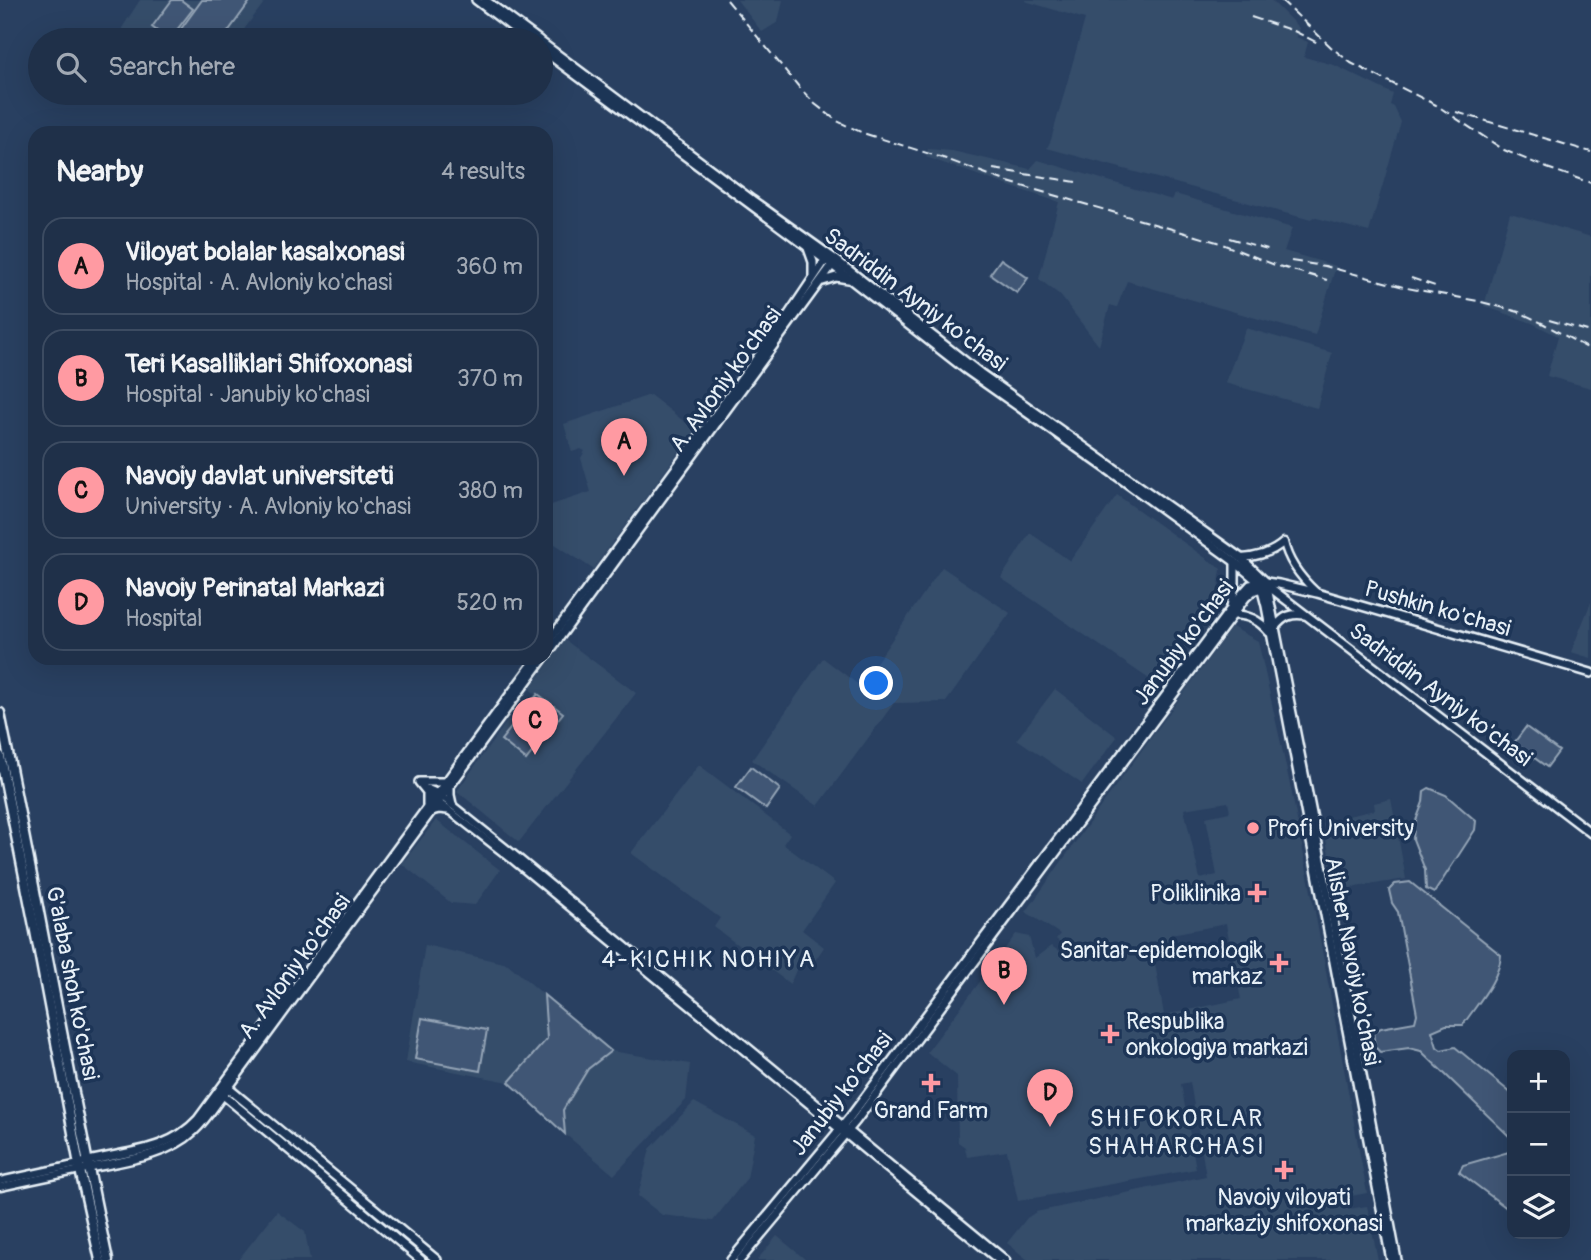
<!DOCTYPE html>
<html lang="en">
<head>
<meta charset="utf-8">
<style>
  :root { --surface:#1f3049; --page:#2c3c53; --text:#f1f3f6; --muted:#a1a9b4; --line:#3c4b61; --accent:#ff9aa2 }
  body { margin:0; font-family:Pangolin,sans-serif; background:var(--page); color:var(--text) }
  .controls { position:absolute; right:21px; bottom:21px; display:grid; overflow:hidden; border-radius:14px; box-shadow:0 7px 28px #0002 }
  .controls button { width:63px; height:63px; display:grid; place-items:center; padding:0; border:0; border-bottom:2px solid var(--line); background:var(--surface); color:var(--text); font:35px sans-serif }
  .you { position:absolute; left:877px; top:684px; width:24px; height:24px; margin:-18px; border:5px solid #fff; border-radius:50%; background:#1a73e8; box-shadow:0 0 0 10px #1a73e833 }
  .badge { display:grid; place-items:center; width:46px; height:46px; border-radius:50%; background:var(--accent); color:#111; font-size:23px; font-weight:700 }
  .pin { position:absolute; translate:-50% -58px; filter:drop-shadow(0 2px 4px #0008) }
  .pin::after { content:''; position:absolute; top:37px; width:24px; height:21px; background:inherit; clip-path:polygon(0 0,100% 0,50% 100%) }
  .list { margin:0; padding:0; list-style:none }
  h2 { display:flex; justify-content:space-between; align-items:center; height:91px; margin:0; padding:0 28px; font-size:30px }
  h2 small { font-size:23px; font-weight:400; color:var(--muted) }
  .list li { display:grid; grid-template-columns:46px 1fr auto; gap:21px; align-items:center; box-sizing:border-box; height:98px; margin:0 14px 14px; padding:0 14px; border:2px solid var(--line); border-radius:21px }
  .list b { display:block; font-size:26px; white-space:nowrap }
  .list p { margin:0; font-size:23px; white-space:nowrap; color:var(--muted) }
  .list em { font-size:23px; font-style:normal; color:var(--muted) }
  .icon { flex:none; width:38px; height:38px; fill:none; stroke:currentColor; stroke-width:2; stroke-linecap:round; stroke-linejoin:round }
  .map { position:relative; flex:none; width:1591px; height:1260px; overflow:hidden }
  .search { position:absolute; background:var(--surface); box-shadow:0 7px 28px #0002; left:28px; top:28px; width:525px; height:77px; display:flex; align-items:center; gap:18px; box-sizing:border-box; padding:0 24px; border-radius:38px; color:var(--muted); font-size:26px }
  .panel { position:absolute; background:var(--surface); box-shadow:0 7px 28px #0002; left:28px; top:126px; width:525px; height:539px; border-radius:21px }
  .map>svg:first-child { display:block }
  .built { fill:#364d6b; fill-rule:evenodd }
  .green { fill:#415774; stroke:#94a4b6; stroke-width:2 }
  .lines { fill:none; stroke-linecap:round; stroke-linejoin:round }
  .tertiary-casing { stroke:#e8f1f8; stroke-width:11 }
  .secondary-casing { stroke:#e8f1f8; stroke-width:12 }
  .primary-casing { stroke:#e8f1f8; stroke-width:13 }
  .tertiary { stroke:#1d3557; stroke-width:6 }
  .secondary { stroke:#1d3557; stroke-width:7 }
  .primary { stroke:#1d3557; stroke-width:8 }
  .rail { stroke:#e8f1f8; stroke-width:2; stroke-dasharray:10 5; stroke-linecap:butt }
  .poi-dot { fill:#ff9aa2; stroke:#1d3557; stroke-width:2.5 }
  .labels { text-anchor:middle; stroke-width:7; stroke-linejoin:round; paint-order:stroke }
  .street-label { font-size:23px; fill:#e8f1f8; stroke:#1d3557 }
  .poi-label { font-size:23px; fill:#e8f1f8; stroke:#1d3557; text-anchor:start }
  .neighbourhood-label { font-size:24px; letter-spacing:2px; fill:#e8f1f8; stroke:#1d3557 }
</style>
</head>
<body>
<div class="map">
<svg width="1591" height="1260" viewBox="0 0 1591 1260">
  <rect width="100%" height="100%" fill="#294061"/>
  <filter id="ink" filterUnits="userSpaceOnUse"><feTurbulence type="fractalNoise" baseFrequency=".0143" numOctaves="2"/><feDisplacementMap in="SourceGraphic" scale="14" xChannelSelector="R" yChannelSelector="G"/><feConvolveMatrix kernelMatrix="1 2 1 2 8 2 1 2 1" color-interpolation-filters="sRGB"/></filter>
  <g filter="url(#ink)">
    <g class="built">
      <path d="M 140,0 L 266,0 L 236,40 L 137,40 L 122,28 Z"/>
      <path d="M 737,0 L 783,0 L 778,22 L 762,32 Z"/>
      <path d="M 1026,0 L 1271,0 L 1299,28 L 1296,37 L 1308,42 L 1304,57 L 1334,65 L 1393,94 L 1390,105 L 1394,107 L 1401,122 L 1369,232 L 1313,217 L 1311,220 L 1047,148 L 1051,140 L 1085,19 L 1025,1 Z"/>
      <path d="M 928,149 L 952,151 L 1030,169 L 1038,160 L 1172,200 L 1175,194 L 1292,228 L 1284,251 L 1336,266 L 1315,335 L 1127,281 L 1117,307 L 1110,305 L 1099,346 L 1060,295 L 1039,279 L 1059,202 L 1012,187 L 926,157 Z"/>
      <path d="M 1510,213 L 1591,237 L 1591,388 L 1547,376 L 1558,336 L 1532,323 L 1484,306 Z"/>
      <path d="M 1246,328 L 1332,353 L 1317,408 L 1225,383 Z"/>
      <path d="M 650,395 L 695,430 L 593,569 L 546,538 L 546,509 L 548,506 L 591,492 L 581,458 L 585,451 L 581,449 L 572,452 L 564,424 Z"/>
      <path d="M 1117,495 L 1221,569 L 1216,606 L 1158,685 L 1001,578 L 1030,533 L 1070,561 Z"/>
      <path d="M 942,567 L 1010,613 L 946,702 L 894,703 L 818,806 L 752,760 L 823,658 L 860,686 Z"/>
      <path d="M 1591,602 L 1591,658 L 1571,652 Z"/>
      <path d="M 1232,627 L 1258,641 L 1291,789 L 1314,907 L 1367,1193 L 1346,1197 L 1349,1209 L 1367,1206 L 1378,1260 L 1028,1260 L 1007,1243 L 1027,1218 L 1036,1212 L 1206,1176 L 1190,1082 L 1181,1084 L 1196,1169 L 1018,1201 L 1007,1151 L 967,1157 L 965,1147 L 958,1142 L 957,1076 L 927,1052 L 1016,934 L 1029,937 L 1035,958 L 1051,946 L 1065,955 L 1069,948 L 1056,939 L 1060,934 L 1026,912 L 1101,806 ZM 1228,802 L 1230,812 L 1206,817 L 1217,875 L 1200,879 L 1184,809 ZM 1226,924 L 1241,999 L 1164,1015 L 1154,958 L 1175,954 L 1171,934 Z"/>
      <path d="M 565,640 L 636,693 L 519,842 L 457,791 L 508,720 L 516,719 L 535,694 L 530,689 Z"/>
      <path d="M 1055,689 L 1117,737 L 1082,784 L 1017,739 Z"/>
      <path d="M 699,765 L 790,834 L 783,844 L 835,883 L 802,930 L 824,947 L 814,962 L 799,963 L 790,984 L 714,927 L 720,918 L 631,853 Z"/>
      <path d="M 1391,799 L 1406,879 L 1336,890 L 1324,829 L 1336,827 L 1335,819 L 1375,810 L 1374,803 Z"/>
      <path d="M 436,820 L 500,870 L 475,905 L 451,903 L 402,864 Z"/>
      <path d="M 425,945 L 508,964 L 544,995 L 547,1039 L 509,1082 L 406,1062 Z"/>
      <path d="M 611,1051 L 690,1064 L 686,1100 L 614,1175 L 565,1134 L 563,1110 L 588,1069 Z"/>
      <path d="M 694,1102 L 755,1135 L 747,1178 L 713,1221 L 662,1215 L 638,1196 L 650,1149 Z"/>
      <path d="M 277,1211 L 305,1232 L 310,1260 L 238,1260 Z"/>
      <path d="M 777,1236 L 806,1260 L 757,1260 Z"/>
    </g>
    <g class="green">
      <path d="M 172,0 L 181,0 L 193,9 L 169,40 L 152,27 Z"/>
      <path d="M 202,0 L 251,0 L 222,40 L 173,40 Z"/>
      <path d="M 1001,259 L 1028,278 L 1017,293 L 990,274 Z"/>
      <path d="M 538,694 L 563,713 L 526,760 L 501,740 Z"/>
      <path d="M 1526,727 L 1559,751 L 1547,767 L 1514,743 Z"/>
      <path d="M 751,767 L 780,789 L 766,809 L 736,787 Z"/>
      <path d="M 1429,788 L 1446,795 L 1476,821 L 1475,830 L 1434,893 L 1426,889 L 1425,870 L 1413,839 L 1414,826 L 1423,802 L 1424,791 Z"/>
      <path d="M 1410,882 L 1501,955 C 1500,979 1476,1005 1463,1025 L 1446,1025 L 1432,1031 L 1437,1047 L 1441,1050 L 1455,1047 L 1512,1094 L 1512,1139 L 1421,1051 L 1409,1048 L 1380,1052 L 1375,1047 L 1373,1033 L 1381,1028 L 1415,1022 L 1417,1014 L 1398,912 L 1392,903 L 1389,890 L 1395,884 Z"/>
      <path d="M 544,995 L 611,1051 L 588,1069 L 563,1110 L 565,1134 L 509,1082 L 547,1039 Z"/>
      <path d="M 422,1018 L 487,1030 L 480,1071 L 415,1059 Z"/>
      <path d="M 1512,1151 L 1512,1212 L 1459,1172 L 1463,1165 Z"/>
    </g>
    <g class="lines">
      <g class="tertiary-casing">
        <g id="tertiary">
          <path d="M 1241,558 C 1257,557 1272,553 1284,542 C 1288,562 1301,578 1316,592"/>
          <path d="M 428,789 L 437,793 L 517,857 L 1006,1260"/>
          <path d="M 428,789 L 433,798 L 514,861 L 998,1260"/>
          <path d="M 0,1181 L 79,1164"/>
          <path d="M 0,1187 L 80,1170"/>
        </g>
      </g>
      <g class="secondary-casing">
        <g id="secondary">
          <path d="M 476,0 L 529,40"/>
          <path d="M 485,0 L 539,40"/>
          <path d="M 541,42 L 752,200 L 836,260 L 980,373 L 1241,558 L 1266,582 L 1331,910 L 1397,1260"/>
          <path d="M 541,49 L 832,265 L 965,369 L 1121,479 L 1235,562 L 1260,583 L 1266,606 L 1391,1260"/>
          <path d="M 808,248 L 813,262 L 813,277"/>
          <path d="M 823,281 L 836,277 L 848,279"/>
          <path d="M 1268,586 L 1591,833"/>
          <path d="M 1231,607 L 1235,585 L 1235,562"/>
          <path d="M 1233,615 C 1247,614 1260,621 1269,632"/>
          <path d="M 1275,627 C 1284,616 1291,613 1305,615"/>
          <path d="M 546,645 L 787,317 L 826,259"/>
          <path d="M 546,656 L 833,264"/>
          <path d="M 450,788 L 450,795 L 452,804"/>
          <path d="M 427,805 L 427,792 L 419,782 L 446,782"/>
          <path d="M 432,811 L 439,809 L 448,810"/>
          <path d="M 227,1087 L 437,1260"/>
          <path d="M 222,1094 L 421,1260"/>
          <path d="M 85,1162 C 126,1151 168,1152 198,1119 L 537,658"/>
          <path d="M 80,1170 C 116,1162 166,1158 194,1131 C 207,1119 217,1102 228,1088 L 544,658"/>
          <path d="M 731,1260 L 850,1117 L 1241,595 L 1250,585 L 1266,582 L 1279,584 L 1317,593 L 1591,673"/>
          <path d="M 740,1260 L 856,1121 L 1246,597 L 1253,591 L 1266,586"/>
        </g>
      </g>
      <g class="primary-casing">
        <g id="primary">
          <path d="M 0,713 C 37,895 69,1078 108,1260"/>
          <path d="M 0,756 L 35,931 L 80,1170 L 100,1260"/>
        </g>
      </g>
      <use href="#tertiary" class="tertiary"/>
      <use href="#secondary" class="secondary"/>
      <use href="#primary" class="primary"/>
      <g class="rail">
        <path d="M 727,0 L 799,87 L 815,104 L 837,121 L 863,133 L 946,159 L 1008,182 L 1217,242 L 1275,265 L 1327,280"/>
        <path d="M 1281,0 L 1331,47 L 1351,63 L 1436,105 L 1504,150 L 1547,168 L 1591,183"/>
        <path d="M 1251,17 L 1294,31 L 1318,43"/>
        <path d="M 1456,112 L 1591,152"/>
        <path d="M 993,169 L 1076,182"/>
        <path d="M 1229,238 L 1271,250"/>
        <path d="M 1291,261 L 1325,266 L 1407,288 L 1478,301 L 1519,312 L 1544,324 L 1591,350"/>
        <path d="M 1411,278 L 1435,286"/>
        <path d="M 1549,320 L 1591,332"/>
      </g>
    </g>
  </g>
  <g class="poi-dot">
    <circle cx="1253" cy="828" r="7"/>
    <path d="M1253.5 882.5h7v7h7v7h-7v7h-7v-7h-7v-7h7z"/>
    <path d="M1275.5 952.5h7v7h7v7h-7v7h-7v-7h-7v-7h7z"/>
    <path d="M1106.5 1023.5h7v7h7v7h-7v7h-7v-7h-7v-7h7z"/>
    <path d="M927.5 1072.5h7v7h7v7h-7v7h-7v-7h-7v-7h7z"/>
    <path d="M1280.5 1159.5h7v7h7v7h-7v7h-7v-7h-7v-7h7z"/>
  </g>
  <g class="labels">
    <g class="street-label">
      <text transform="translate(916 299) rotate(37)" y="8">Sadriddin Ayniy ko'chasi</text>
      <text transform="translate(725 379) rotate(-54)" y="8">A. Avloniy ko'chasi</text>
      <text transform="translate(1438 608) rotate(16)" y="8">Pushkin ko'chasi</text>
      <text transform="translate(1183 642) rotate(-53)" y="8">Janubiy ko'chasi</text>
      <text transform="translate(1441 694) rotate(37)" y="8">Sadriddin Ayniy ko'chasi</text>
      <text transform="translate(1353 961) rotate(79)" y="8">Alisher Navoiy ko'chasi</text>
      <text transform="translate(294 966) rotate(-54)" y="8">A. Avloniy ko'chasi</text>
      <text transform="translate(73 983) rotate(79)" y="8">G'alaba shoh ko'chasi</text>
      <text transform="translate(841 1093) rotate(-52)" y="8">Janubiy ko'chasi</text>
    </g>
    <g class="poi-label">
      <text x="1267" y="836">Profi University</text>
      <text x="1241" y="901" text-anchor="end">Poliklinika</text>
      <text x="1263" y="958" text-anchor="end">Sanitar-epidemologik<tspan x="1263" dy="26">markaz</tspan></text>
      <text x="1126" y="1029">Respublika<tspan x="1126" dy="26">onkologiya markazi</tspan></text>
      <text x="931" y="1118" text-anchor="middle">Grand Farm</text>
      <text x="1284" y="1205" text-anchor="middle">Navoiy viloyati<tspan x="1284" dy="26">markaziy shifoxonasi</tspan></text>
    </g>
    <g class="neighbourhood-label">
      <text x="709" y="967">4-KICHIK NOHIYA</text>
      <text x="1177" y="1126">SHIFOKORLAR<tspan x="1177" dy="28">SHAHARCHASI</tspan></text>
    </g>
  </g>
</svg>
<div class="controls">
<button>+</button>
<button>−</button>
<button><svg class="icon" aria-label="layers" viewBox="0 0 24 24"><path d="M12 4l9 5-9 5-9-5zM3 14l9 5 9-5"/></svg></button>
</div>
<div class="you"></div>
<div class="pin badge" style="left:624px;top:476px">A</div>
<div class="pin badge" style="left:1004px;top:1005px">B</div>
<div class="pin badge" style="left:535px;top:755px">C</div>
<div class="pin badge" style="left:1050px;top:1127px">D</div>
<div class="search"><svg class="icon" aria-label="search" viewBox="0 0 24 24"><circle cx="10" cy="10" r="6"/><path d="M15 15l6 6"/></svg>Search here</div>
<section class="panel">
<h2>Nearby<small>4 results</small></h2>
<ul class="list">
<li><span class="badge">A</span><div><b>Viloyat bolalar kasalxonasi</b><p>Hospital · A. Avloniy ko'chasi</p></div><em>360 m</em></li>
<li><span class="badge">B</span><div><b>Teri Kasalliklari Shifoxonasi</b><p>Hospital · Janubiy ko'chasi</p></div><em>370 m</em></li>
<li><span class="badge">C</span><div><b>Navoiy davlat universiteti</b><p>University · A. Avloniy ko'chasi</p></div><em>380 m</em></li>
<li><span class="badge">D</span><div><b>Navoiy Perinatal Markazi</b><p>Hospital</p></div><em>520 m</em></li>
</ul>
</section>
</div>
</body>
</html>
